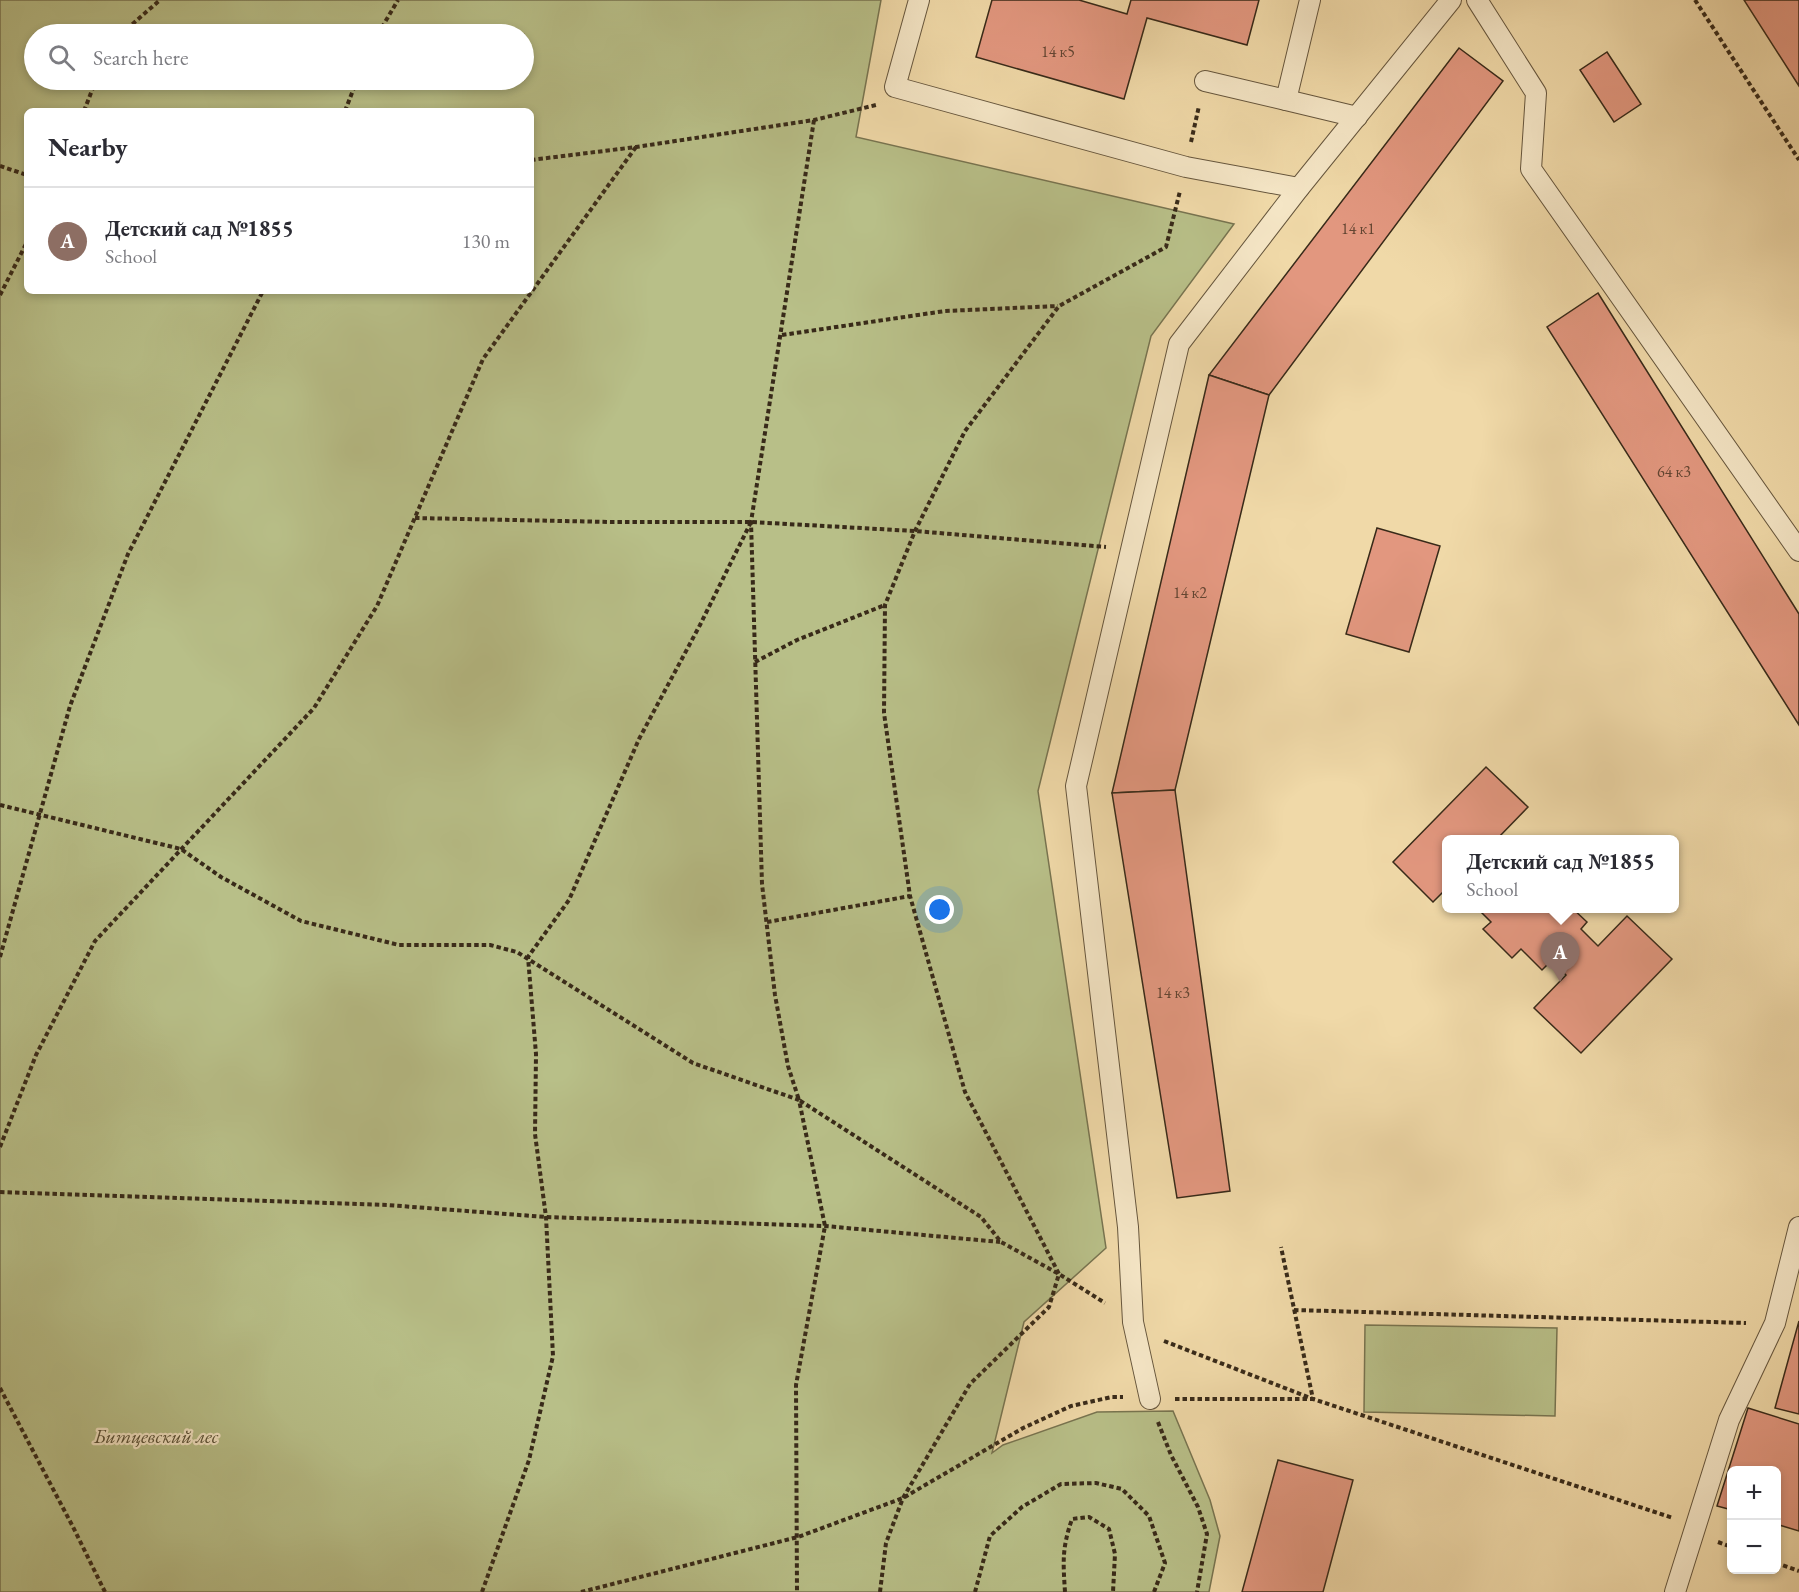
<!DOCTYPE html>
<html lang="en">
<head>
<meta charset="utf-8">
<style>
  :root { --surface:#fff; --page:#f2f2f3; --text:#2b2b33; --muted:#7c7c81; --line:#e1e1e2; --accent:#8f2418 }
  body { margin:0; font-family:"EB Garamond",serif; background:var(--page); color:var(--text) }
  .controls { position:absolute; right:18px; bottom:18px; display:grid; overflow:hidden; border-radius:9px; box-shadow:0 3px 9px #0003 }
  .controls button { width:54px; height:54px; display:grid; place-items:center; padding:0; border:0; border-bottom:2px solid var(--line); background:var(--surface); color:var(--text); font:30px sans-serif }
  .you { position:absolute; left:940px; top:910px; width:21px; height:21px; margin:-15px; border:4px solid #fff; border-radius:50%; background:#1a73e8; box-shadow:0 0 0 9px #1a73e833 }
  .badge { display:grid; place-items:center; width:39px; height:39px; border-radius:50%; background:var(--accent); color:#fff; font-size:20px; font-weight:700 }
  .pin { position:absolute; translate:-50% -50px; filter:drop-shadow(0 2px 3px #0008) }
  .pin::after { content:''; position:absolute; top:32px; width:21px; height:18px; background:inherit; clip-path:polygon(0 0,100% 0,50% 100%) }
  .popup { position:absolute; left:1442px; top:835px; width:237px; height:78px; box-sizing:border-box; display:grid; place-content:center; border-radius:9px; background:var(--surface); filter:drop-shadow(0 2px 4px #0005); font-size:20px; white-space:nowrap; color:var(--muted) }
  .popup b { font-size:22px; color:var(--text) }
  .popup::after { content:''; position:absolute; left:50%; top:100%; margin-left:-12px; border:12px solid transparent; border-top-color:var(--surface) }
  .list { margin:0; padding:0; list-style:none }
  h2 { display:flex; justify-content:space-between; align-items:center; height:78px; margin:0; padding:0 24px; font-size:26px }
  h2 small { font-size:20px; font-weight:400; color:var(--muted) }
  .list li { display:grid; grid-template-columns:39px 1fr auto; gap:18px; align-items:center; box-sizing:border-box; height:108px; padding:0 24px; border-top:2px solid var(--line) }
  .list b { display:block; font-size:22px; white-space:nowrap }
  .list p { margin:0; font-size:20px; white-space:nowrap; color:var(--muted) }
  .list em { font-size:20px; font-style:normal; color:var(--muted) }
  .icon { flex:none; width:33px; height:33px; fill:none; stroke:currentColor; stroke-width:2; stroke-linecap:round; stroke-linejoin:round }
  .map { position:relative; flex:none; width:1799px; height:1592px; overflow:hidden }
  .search { position:absolute; background:var(--surface); box-shadow:0 3px 9px #0003; left:24px; top:24px; width:510px; height:66px; display:flex; align-items:center; gap:15px; box-sizing:border-box; padding:0 21px; border-radius:33px; color:var(--muted); font-size:22px }
  .panel { position:absolute; background:var(--surface); box-shadow:0 3px 9px #0003; left:24px; top:108px; width:510px; height:186px; border-radius:9px }
  .map>svg:first-child { display:block }
  .green { fill:#b8bf88; stroke:#787450; stroke-width:1.5; fill-rule:evenodd }
  .building { fill:#e2977f; stroke:#382a19; stroke-width:1.5 }
  .lines { fill:none; stroke-linecap:round; stroke-linejoin:round }
  .service-casing { stroke:#66563d; stroke-width:22 }
  .path { stroke:#382a19; stroke-width:4; stroke-dasharray:4.5 3; stroke-linecap:butt }
  .service { stroke:#f5e6c6; stroke-width:20 }
  .labels { text-anchor:middle; stroke-width:4.5; stroke-linejoin:round; paint-order:stroke }
  .number-label { font-size:16px; fill:#624532 }
  .park-label { font-size:20px; font-style:italic; fill:#584f35; stroke:#f5e6c6 }
</style>
</head>
<body>
<div class="map">
<svg width="1799" height="1592" viewBox="0 0 1799 1592">
  <rect width="100%" height="100%" fill="#f0d9a8"/>
  <filter id="stains"><feTurbulence type="fractalNoise" baseFrequency=".00333" numOctaves="4"/><feColorMatrix values="0 0 0 0 .2 0 0 0 0 .09 0 0 0 0 .02 0 0 0 .5 -.17"/></filter>
  <radialGradient id="worn" r=".72"><stop offset=".6" stop-color="#630" stop-opacity="0"/><stop offset="1" stop-color="#630" stop-opacity=".3"/></radialGradient>
  <g class="green">
    <path d="M 0,0 L 881,0 L 856,137 L 1234,224 L 1151,336 L 1038,791 L 1106,1248 L 1024,1322 L 992,1453 L 1003,1445 L 1097,1412 L 1173,1411 L 1210,1500 L 1220,1536 L 1209,1592 L 0,1592 ZM 524,34 L 524,80 L 34,80 L 34,34 ZM 27,111 L 531,111 L 531,291 L 27,291 Z"/>
    <path d="M 1365,1325 L 1557,1328 L 1555,1416 L 1364,1412 Z"/>
  </g>
  <g class="building">
    <path d="M 992,0 L 1079,0 L 1127,14 L 1131,0 L 1259,0 L 1247,45 L 1147,18 L 1124,99 L 976,57 Z"/>
    <path d="M 1744,0 L 1799,0 L 1799,86 Z"/>
    <path d="M 1459,48 L 1503,81 L 1269,395 L 1209,375 Z"/>
    <path d="M 1607,52 L 1641,104 L 1614,122 L 1580,70 Z"/>
    <path d="M 1598,293 L 1799,614 L 1799,725 L 1547,327 Z"/>
    <path d="M 1209,375 L 1269,395 L 1175,790 L 1112,793 Z"/>
    <path d="M 1377,528 L 1440,546 L 1409,652 L 1346,634 Z"/>
    <path d="M 1486,767 L 1528,807 L 1496,840 L 1446,840 L 1446,889 L 1433,902 L 1393,862 Z"/>
    <path d="M 1175,790 L 1230,1191 L 1177,1198 L 1112,793 Z"/>
    <path d="M 1477,908 L 1572,908 L 1587,922 L 1581,929 L 1598,946 L 1627,916 L 1672,959 L 1581,1053 L 1534,1008 L 1566,975 L 1551,961 L 1542,970 L 1521,949 L 1512,958 L 1483,929 L 1491,922 Z"/>
    <path d="M 1799,1321 L 1799,1414 L 1775,1408 Z"/>
    <path d="M 1748,1408 L 1799,1424 L 1799,1531 L 1776,1524 L 1776,1470 L 1732,1470 L 1732,1510 L 1717,1506 Z"/>
    <path d="M 1278,1460 L 1353,1480 L 1323,1592 L 1242,1592 Z"/>
  </g>
  <g class="lines">
    <g class="service-casing">
      <g id="service">
        <path d="M 919,0 L 895,87 L 1186,167 L 1299,188"/>
        <path d="M 1477,0 L 1536,93 L 1531,169 L 1799,551"/>
        <path d="M 1205,81 L 1286,100 L 1310,0"/>
        <path d="M 1286,100 L 1357,117"/>
        <path d="M 1150,1399 L 1133,1322 L 1128,1227 L 1076,786 L 1179,344 L 1299,188 L 1451,0"/>
        <path d="M 1675,1592 L 1729,1420 L 1775,1323 L 1799,1227"/>
      </g>
    </g>
    <g class="path">
      <path d="M 1695,0 L 1799,160"/>
      <path d="M 121,34 L 160,0"/>
      <path d="M 378,34 L 398,0"/>
      <path d="M 84,111 L 96,80"/>
      <path d="M 345,111 L 357,80"/>
      <path d="M 814,120 L 751,522 L 762,884 L 775,995 L 788,1066 L 799,1100 L 981,1217 L 1001,1242 L 1059,1274 L 1105,1303"/>
      <path d="M 1191,142 L 1199,106"/>
      <path d="M 531,160 L 636,147 L 814,120 L 876,105"/>
      <path d="M 0,166 L 27,175"/>
      <path d="M 0,295 L 27,242"/>
      <path d="M 782,335 L 945,311 L 1058,306"/>
      <path d="M 415,518 L 611,522 L 751,522 L 915,531 L 1106,547"/>
      <path d="M 755,662 L 797,640 L 885,605"/>
      <path d="M 0,805 L 181,849 L 221,877 L 301,921 L 399,945 L 490,945 L 517,952 L 693,1063 L 799,1100 L 825,1226 L 796,1385 L 797,1592"/>
      <path d="M 767,922 L 910,896"/>
      <path d="M 0,957 L 70,706 L 128,554 L 263,291"/>
      <path d="M 0,1147 L 36,1055 L 95,941 L 314,708 L 377,606 L 483,359 L 636,147"/>
      <path d="M 0,1192 L 387,1205 L 546,1217 L 825,1226 L 1000,1242"/>
      <path d="M 1294,1310 L 1746,1323"/>
      <path d="M 1164,1341 L 1313,1399 L 1673,1518"/>
      <path d="M 0,1388 L 73,1527 L 105,1592"/>
      <path d="M 1175,1399 L 1313,1399 L 1281,1247"/>
      <path d="M 1158,1422 L 1171,1455 L 1198,1507 L 1207,1534 L 1197,1592"/>
      <path d="M 1718,1542 L 1732,1547"/>
      <path d="M 1776,1563 L 1799,1571"/>
      <path d="M 482,1592 L 529,1460 L 553,1356 L 546,1217 L 535,1134 L 536,1054 L 528,957 L 569,900 L 639,739 L 700,625 L 751,522"/>
      <path d="M 581,1592 L 798,1537 L 903,1498 L 1023,1428 L 1071,1406 L 1112,1397 L 1123,1397"/>
      <path d="M 880,1592 L 886,1543 L 903,1498 L 970,1384 L 1049,1307 L 1059,1274 L 965,1092 L 910,896 L 884,713 L 885,605 L 915,531 L 965,431 L 1059,306 L 1166,247 L 1180,191"/>
      <path d="M 975,1592 L 990,1536 L 1022,1507 L 1061,1484 L 1096,1483 L 1122,1489 L 1149,1516 L 1165,1563 L 1154,1592"/>
      <path d="M 1065,1592 C 1063,1561 1062,1548 1072,1519 L 1089,1517 L 1109,1529 L 1115,1554 L 1113,1592"/>
    </g>
    <use href="#service" class="service"/>
  </g>
  <g class="labels">
    <g class="number-label">
      <text x="1058" y="57">14 к5</text>
      <text x="1358" y="234">14 к1</text>
      <text x="1674" y="477">64 к3</text>
      <text x="1190" y="598">14 к2</text>
      <text x="1173" y="998">14 к3</text>
    </g>
    <g class="park-label">
      <text x="156" y="1443">Битцевский лес</text>
    </g>
  </g>
  <rect width="100%" height="100%" filter="url(#stains)"/>
  <rect width="100%" height="100%" fill="url(#worn)"/>
</svg>
<div class="controls">
<button>+</button>
<button>−</button>
</div>
<div class="you"></div>
<div class="pin badge" style="left:1560px;top:982px;background:#8d6e63">A</div>
<div class="popup"><b>Детский сад №1855</b>School</div>
<div class="search"><svg class="icon" aria-label="search" viewBox="0 0 24 24"><circle cx="10" cy="10" r="6"/><path d="M15 15l6 6"/></svg>Search here</div>
<section class="panel">
<h2>Nearby<small></small></h2>
<ul class="list">
<li><span class="badge" style="background:#8d6e63">A</span><div><b>Детский сад №1855</b><p>School</p></div><em>130 m</em></li>
</ul>
</section>
</div>
</body>
</html>
